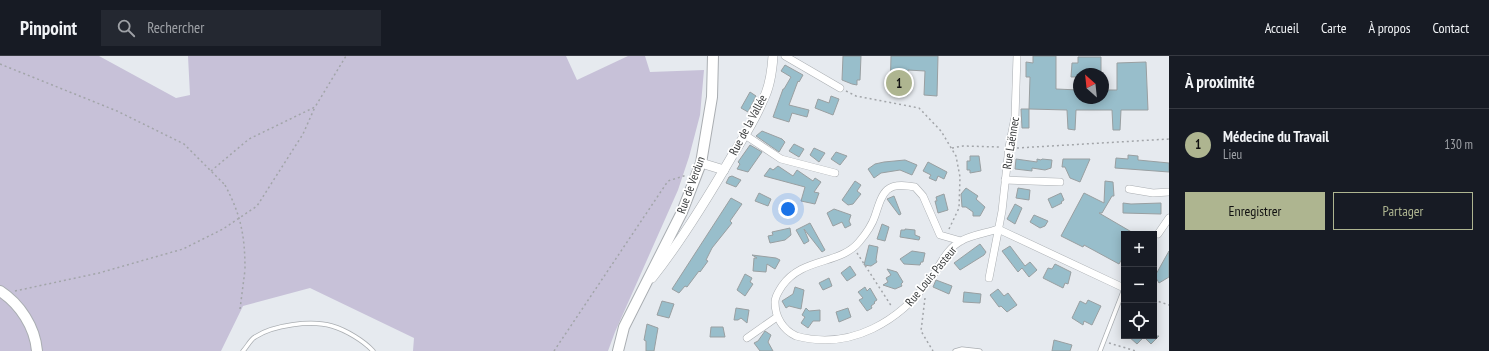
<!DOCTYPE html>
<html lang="fr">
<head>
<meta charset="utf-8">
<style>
  :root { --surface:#171b24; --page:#242831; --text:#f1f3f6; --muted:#9ea1a6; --line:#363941; --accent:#aeb590 }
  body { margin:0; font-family:"PT Sans Narrow",sans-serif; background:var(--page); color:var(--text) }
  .controls { position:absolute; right:12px; bottom:12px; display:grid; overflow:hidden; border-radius:0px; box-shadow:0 2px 10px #0003 }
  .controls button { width:36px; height:36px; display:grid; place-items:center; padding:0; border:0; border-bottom:1px solid var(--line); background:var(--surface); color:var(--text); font:20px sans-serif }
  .compass { position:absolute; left:1073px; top:12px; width:36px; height:36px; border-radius:50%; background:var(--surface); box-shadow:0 2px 10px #0003; rotate:333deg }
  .you { position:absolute; left:788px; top:153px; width:14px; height:14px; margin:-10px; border:3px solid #fff; border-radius:50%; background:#1a73e8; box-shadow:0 0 0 6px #1a73e833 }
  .badge { display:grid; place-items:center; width:26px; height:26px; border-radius:50%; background:var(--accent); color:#111; font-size:13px; font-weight:700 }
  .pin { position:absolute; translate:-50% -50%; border:2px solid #fff; box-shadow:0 1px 4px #0006 }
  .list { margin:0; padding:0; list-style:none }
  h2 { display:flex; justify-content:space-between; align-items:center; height:52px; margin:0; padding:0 16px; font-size:17px }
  h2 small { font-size:13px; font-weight:400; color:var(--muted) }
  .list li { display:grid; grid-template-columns:26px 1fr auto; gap:12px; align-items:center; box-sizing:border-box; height:72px; padding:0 16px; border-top:1px solid var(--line) }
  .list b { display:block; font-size:15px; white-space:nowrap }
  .list p { margin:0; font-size:13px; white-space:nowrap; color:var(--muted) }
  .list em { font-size:13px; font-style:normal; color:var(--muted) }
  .actions { display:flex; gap:8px; padding:12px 16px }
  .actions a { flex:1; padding:9px 0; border:1px solid var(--accent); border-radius:0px; text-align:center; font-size:14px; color:var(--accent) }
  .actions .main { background:var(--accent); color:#111 }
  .icon { flex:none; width:22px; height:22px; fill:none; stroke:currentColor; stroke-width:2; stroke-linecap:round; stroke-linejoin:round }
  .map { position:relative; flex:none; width:1169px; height:295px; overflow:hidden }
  header { display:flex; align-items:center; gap:24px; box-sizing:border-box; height:56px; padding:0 20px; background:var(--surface); border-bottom:1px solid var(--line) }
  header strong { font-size:19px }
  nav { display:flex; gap:22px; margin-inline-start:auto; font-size:14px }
  .search { width:280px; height:36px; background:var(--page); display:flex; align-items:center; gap:10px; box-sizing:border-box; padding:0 14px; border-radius:0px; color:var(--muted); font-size:15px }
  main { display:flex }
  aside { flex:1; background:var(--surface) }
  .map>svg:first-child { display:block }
  .green { fill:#c7c1d8 }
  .building { fill:#98becb; stroke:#999fa1 }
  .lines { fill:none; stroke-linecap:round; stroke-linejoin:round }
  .service-casing { stroke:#aaaeb2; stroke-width:5 }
  .minor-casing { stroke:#aaaeb2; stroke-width:8 }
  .tertiary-casing { stroke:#aaaeb2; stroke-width:10 }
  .secondary-casing { stroke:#aaaeb2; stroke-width:12 }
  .path { stroke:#a2a5a9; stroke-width:1.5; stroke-dasharray:2 3; stroke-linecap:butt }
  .service { stroke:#fff; stroke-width:3.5 }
  .minor { stroke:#fff; stroke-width:7 }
  .tertiary { stroke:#fff; stroke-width:9 }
  .secondary { stroke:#fff; stroke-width:10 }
  .path-bridge { stroke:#a2a5a9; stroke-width:1.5; stroke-dasharray:2 3; stroke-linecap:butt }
  .labels { text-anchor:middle; stroke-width:3.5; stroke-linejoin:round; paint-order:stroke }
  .street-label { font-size:12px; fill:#393b3c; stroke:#fff }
</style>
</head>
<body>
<header>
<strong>Pinpoint</strong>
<div class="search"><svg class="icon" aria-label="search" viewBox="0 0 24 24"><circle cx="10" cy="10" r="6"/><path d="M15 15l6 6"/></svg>Rechercher</div>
<nav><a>Accueil</a><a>Carte</a><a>À propos</a><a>Contact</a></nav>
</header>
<main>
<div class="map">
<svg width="1169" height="295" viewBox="0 0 1169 295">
  <rect width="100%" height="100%" fill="#e6eaef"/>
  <path class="green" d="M 0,0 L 99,0 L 176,42 L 190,39 L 188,0 L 566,0 L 577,24 L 628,0 L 645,0 L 650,16 L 704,14 L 700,59 L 689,101 L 678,134 L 615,276 L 608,295 L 413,295 L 414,282 L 310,232 L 243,250 L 221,295 L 0,295 Z"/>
  <g class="building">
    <path d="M 843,0 L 861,0 L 860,24 L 857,24 L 857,29 L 852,28 L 842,24 Z"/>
    <path d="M 891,0 L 938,0 L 937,40 L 924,39 L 925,15 L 908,14 L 908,39 L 890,39 Z"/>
    <path d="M 1033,0 L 1056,0 L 1056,33 L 1079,34 L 1079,42 L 1103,42 L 1103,34 L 1117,34 L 1117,7 L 1146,6 L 1148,54 L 1121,54 L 1120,74 L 1113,74 L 1112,54 L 1076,54 L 1075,74 L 1068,73 L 1067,54 L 1029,53 L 1030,21 L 1026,21 L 1026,6 L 1033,7 Z"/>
    <path d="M 1078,1 L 1101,1 L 1101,18 L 1079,18 L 1079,21 L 1071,21 L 1072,7 L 1078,7 Z"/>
    <path d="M 785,9 L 803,19 L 799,26 L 798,25 L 789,49 L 809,54 L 807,61 L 792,57 L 789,66 L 773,61 L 783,33 L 784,33 L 791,21 L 781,15 Z"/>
    <path d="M 750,36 L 756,40 L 748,56 L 741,52 Z"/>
    <path d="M 831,40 L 839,43 L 833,59 L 815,52 L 818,43 L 829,47 Z"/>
    <path d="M 1021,53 L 1029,53 L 1029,72 L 1022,72 Z"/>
    <path d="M 762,75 L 782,83 L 785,86 L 779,96 L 756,80 Z"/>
    <path d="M 794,88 L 804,93 L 799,101 L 789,95 Z"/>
    <path d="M 750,89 L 762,96 L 748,116 L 737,113 L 740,108 L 738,106 Z"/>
    <path d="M 814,92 L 825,97 L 819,106 L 810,99 Z"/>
    <path d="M 836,96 L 847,100 L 840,109 L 831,103 Z"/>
    <path d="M 1128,99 L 1138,100 L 1138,104 L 1169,107 L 1169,116 L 1115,112 L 1116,102 L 1128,103 Z"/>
    <path d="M 970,100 L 979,100 L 981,115 L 970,117 L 970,114 L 967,114 L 967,105 L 970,105 Z"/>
    <path d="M 1016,103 L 1037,106 L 1037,103 L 1041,104 L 1042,103 L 1052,104 L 1051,112 L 1045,114 L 1032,112 L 1032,115 L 1015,113 Z"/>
    <path d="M 1063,103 L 1090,103 L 1080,126 L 1070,122 L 1065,111 L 1062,111 Z"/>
    <path d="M 905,104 L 917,109 L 912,119 L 900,114 L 881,117 L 874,122 L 868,113 L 875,108 L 884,106 Z"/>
    <path d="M 928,106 L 947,116 L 944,123 L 938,120 L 936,125 L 929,122 L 931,119 L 923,115 Z"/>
    <path d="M 778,110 L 793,120 L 797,114 L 813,125 L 815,122 L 821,126 L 814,136 L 819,137 L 815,148 L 801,145 L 805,131 L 764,120 L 770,112 L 773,114 Z"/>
    <path d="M 732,120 L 741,124 L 736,131 L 726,127 L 729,121 Z"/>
    <path d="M 855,125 L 861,129 L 857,135 L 861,138 L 853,148 L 848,149 L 842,144 Z"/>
    <path d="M 1105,125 L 1113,126 L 1114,140 L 1112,140 L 1102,157 L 1099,157 L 1135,178 L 1124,178 L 1124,199 L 1119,208 L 1084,189 L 1083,191 L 1061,180 L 1084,137 L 1104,147 Z"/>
    <path d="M 966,132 L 978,140 L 976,143 L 985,151 L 980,160 L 973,160 L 973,156 L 966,151 L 962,151 L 961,138 Z"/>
    <path d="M 1018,132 L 1030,134 L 1029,144 L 1016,142 Z"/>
    <path d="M 759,137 L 771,143 L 768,150 L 755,145 Z"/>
    <path d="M 1061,137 L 1064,144 L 1061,146 L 1062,147 L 1052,152 L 1048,143 Z"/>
    <path d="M 944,138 L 948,154 L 938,157 L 935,145 L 937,145 L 936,141 Z"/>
    <path d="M 894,140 L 901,158 L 899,159 L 887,143 Z"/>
    <path d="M 731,142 L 742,148 L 730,165 L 732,167 L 712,192 L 706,204 L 708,205 L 700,216 L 699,215 L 687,231 L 685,230 L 679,237 L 672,233 Z"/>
    <path d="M 1123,147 L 1131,148 L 1161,147 L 1161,158 L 1123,157 Z"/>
    <path d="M 1015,148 L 1022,152 L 1015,168 L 1007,163 Z"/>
    <path d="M 782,149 L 792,154 L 789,161 L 779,155 Z"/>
    <path d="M 834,153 L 851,159 L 849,165 L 851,169 L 845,172 L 842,166 L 833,170 L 827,157 Z"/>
    <path d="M 1034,159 L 1048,165 L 1045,170 L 1040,172 L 1030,166 Z"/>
    <path d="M 810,167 L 825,194 L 822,196 L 804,173 L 809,185 L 804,188 L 796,174 Z"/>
    <path d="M 882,168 L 889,171 L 885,185 L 877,183 Z"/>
    <path d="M 790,172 L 791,179 L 785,184 L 770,187 L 768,180 L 773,179 L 772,176 Z"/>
    <path d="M 905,173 L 915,174 L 915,179 L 920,181 L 919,184 L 900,181 L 901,174 L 905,174 Z"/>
    <path d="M 980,188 L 986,196 L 984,199 L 960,214 L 954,207 Z"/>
    <path d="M 869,189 L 878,191 L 876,204 L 877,206 L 871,210 L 864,209 Z"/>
    <path d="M 1010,190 L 1025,210 L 1030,206 L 1037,214 L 1029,221 L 1022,212 L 1018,216 L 1002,195 Z"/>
    <path d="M 912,195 L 925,197 L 923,206 L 921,206 L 920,209 L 904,208 L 900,203 Z"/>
    <path d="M 1169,195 L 1169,221 L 1159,227 L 1155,220 Z"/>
    <path d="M 752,199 L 776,202 L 780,204 L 775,213 L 767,208 L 766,216 L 753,215 L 754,202 L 757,202 Z"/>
    <path d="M 1055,208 L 1071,216 L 1068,228 L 1065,227 L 1063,232 L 1043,222 L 1048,212 L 1052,213 Z"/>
    <path d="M 850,210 L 856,219 L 847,225 L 841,217 Z"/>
    <path d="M 887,213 L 897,216 L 903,226 L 901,228 L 902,230 L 895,233 L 883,229 L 888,226 L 886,222 L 891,219 Z"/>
    <path d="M 745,218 L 752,222 L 750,226 L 753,228 L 745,240 L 737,234 Z"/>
    <path d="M 829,222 L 832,230 L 823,234 L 819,227 Z"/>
    <path d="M 936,224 L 952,230 L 949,238 L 933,231 Z"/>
    <path d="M 795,231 L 804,234 L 801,253 L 789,250 L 786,252 L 782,245 L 793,238 Z"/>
    <path d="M 865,231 L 867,235 L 870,232 L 877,244 L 874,246 L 875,247 L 871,250 L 872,252 L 867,255 L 859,244 L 863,242 L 858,236 Z"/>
    <path d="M 998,233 L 1004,240 L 1008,237 L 1017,249 L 1007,256 L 1001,250 L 999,251 L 990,239 Z"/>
    <path d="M 964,236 L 981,238 L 980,247 L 963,246 Z"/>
    <path d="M 1088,244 L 1101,250 L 1092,269 L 1084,265 L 1083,269 L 1072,262 L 1080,245 L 1086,248 Z"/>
    <path d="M 662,245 L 674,248 L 669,262 L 657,259 Z"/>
    <path d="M 736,252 L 749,254 L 747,267 L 741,262 L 738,264 L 734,264 Z"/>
    <path d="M 806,252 L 809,255 L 820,254 L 820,265 L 813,265 L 808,272 L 801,267 L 805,261 L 802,259 Z"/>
    <path d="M 848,252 L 851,261 L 839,266 L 836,256 Z"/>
    <path d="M 647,268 L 658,272 L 654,295 L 646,295 L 646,285 L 644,284 Z"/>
    <path d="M 711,271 L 723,271 L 725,281 L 710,281 Z"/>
    <path d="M 765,275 L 771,279 L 768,286 L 773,295 L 760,295 L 754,287 L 758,285 Z"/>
    <path d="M 1128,280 L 1159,280 L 1151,288 L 1144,281 L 1137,288 Z"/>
    <path d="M 1054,284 L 1072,289 L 1070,295 L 1052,295 Z"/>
  </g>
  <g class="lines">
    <g class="service-casing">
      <g id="service">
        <path d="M 243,295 C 247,291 250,284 255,281 C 273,269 311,264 332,270 C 346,274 364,285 373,295"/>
        <path d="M 955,295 L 962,293 L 980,295"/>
        <path d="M 1100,295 L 1124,233"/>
      </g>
    </g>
    <g class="minor-casing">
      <g id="minor">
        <path d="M 785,0 L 840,32"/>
        <path d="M 745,79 L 781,103 L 835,117"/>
        <path d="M 1005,124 L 1060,126"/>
        <path d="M 1129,133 L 1153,137 L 1169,136"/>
        <path d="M 1158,178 L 1169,162"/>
        <path d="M 961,185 L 940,179 L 923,140 L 915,131 C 886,125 883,135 875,160 C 872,169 865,179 859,186 C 840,209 802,201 782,230 C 779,235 775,240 775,246 C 775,261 783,274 796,280 C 851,295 900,265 931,222 C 940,210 946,193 961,185 C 971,179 987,177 998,173 L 1124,232"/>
        <path d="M 989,222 L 1002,155 L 1009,91 L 1015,61 L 1017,0"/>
        <path d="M 747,282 L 777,261"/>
      </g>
    </g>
    <g class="tertiary-casing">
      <g id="tertiary">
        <path d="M 701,107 L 724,114"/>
        <path d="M 652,222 C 682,184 707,143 732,100 C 743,82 755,64 763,44 C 770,31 772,15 773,0"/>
      </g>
    </g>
    <g class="secondary-casing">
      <g id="secondary">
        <path d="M 0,235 C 20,248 35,271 37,295"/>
        <path d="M 618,295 L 624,271 L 682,156 L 701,107 L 712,41 L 713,0"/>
      </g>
    </g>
    <g class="path">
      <path d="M 0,8 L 117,55 L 184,88 L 225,129"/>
      <path d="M 846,35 L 856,40 L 919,52 L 941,75 L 956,100 L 960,121 L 959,152 L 949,173"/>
      <path d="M 952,92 L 963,90 L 1001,91"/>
      <path d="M 1017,92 L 1169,83"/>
      <path d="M 211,115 L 249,83 L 315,51 L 346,0"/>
      <path d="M 857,197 L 892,251"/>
      <path d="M 15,235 L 99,217 L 183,193 L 223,173 L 257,150 L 303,78 L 315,51"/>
      <path d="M 925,242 L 921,275 L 933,295"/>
      <path d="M 1154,244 L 1169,249"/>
      <path d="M 240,253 L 245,214"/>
      <path d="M 1109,287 L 1136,295"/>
      <path d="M 554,295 L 668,125 L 687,119"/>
    </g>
    <use href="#service" class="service"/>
    <use href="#minor" class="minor"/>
    <use href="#tertiary" class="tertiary"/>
    <use href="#secondary" class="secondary"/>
    <path class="path-bridge" d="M 225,129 C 241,159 245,180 245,214"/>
  </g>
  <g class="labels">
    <g class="street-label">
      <text transform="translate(748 69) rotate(-62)" y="4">Rue de la Vallée</text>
      <text transform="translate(1011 87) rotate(-81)" y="4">Rue Laënnec</text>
      <text transform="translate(691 129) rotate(-70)" y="4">Rue de Verdun</text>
      <text transform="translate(931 220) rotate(-51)" y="4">Rue Louis Pasteur</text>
    </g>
  </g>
</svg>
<div class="controls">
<button>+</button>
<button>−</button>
<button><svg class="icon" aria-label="locate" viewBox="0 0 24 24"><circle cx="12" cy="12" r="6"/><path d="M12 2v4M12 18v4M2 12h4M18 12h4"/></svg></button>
</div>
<svg class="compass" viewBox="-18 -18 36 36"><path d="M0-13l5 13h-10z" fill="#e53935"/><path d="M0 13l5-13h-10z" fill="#9ea1a6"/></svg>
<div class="you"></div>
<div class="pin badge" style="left:899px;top:27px">1</div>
</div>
<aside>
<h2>À proximité<small></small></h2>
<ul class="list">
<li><span class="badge">1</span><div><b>Médecine du Travail</b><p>Lieu</p></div><em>130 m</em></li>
</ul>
<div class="actions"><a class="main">Enregistrer</a><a>Partager</a></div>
</aside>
</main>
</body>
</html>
